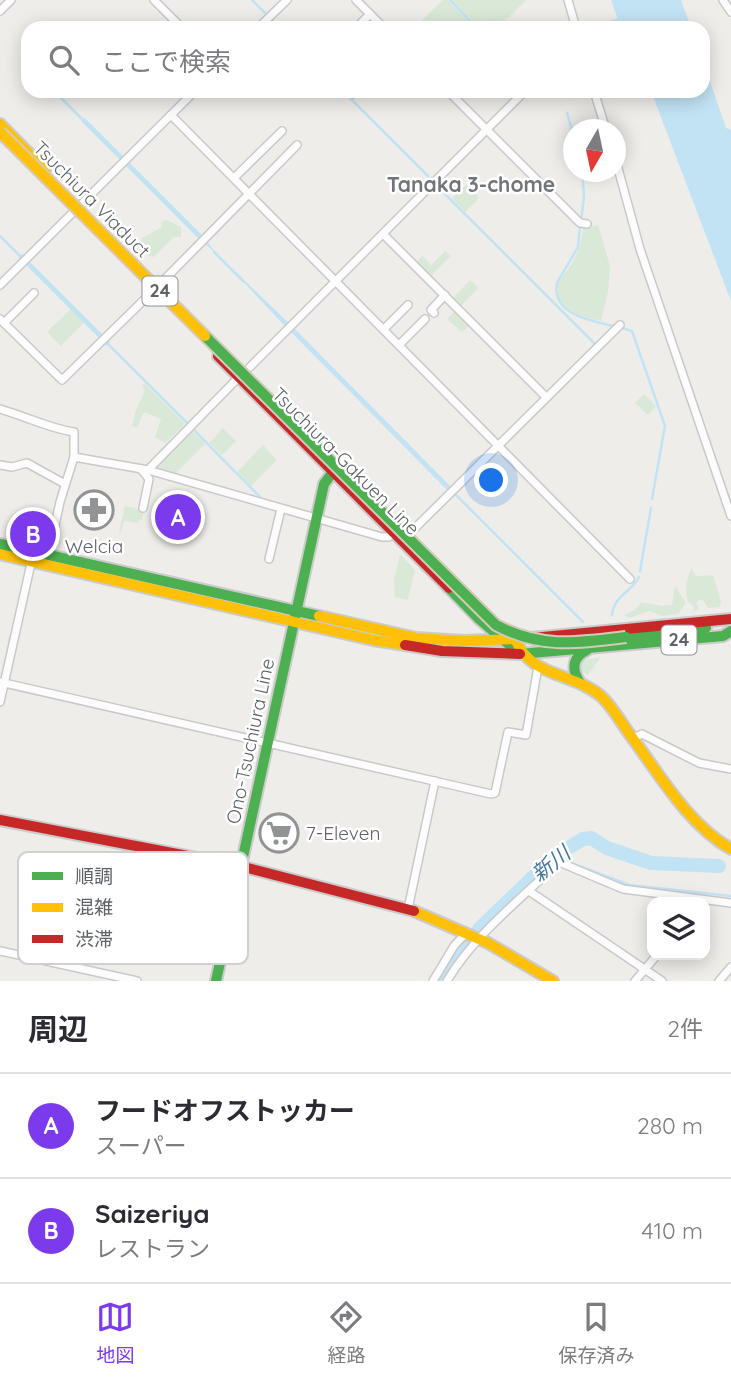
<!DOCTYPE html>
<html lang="ja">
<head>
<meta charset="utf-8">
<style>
  :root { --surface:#fff; --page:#f2f2f3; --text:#2b2b33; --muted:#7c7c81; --line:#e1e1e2; --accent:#7c3aed }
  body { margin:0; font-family:Quicksand,"Noto Sans JP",sans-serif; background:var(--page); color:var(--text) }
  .controls { position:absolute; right:21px; bottom:21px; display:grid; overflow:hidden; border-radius:14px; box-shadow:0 4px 18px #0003 }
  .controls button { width:63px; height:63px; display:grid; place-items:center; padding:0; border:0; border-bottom:2px solid var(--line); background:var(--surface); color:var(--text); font:35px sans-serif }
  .compass { position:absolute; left:563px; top:119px; width:63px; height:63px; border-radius:50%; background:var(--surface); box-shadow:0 4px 18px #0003; rotate:189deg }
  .you { position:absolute; left:492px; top:481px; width:24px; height:24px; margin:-18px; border:5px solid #fff; border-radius:50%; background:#1a73e8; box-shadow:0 0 0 10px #1a73e833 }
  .badge { display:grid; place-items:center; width:46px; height:46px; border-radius:50%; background:var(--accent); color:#fff; font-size:23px; font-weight:700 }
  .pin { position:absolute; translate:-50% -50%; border:4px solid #fff; box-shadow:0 2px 7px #0006 }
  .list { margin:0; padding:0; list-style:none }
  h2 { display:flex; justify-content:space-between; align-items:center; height:91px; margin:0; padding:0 28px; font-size:30px }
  h2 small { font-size:23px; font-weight:400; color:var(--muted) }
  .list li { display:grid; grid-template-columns:46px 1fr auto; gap:21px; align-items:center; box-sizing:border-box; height:105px; padding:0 28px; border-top:2px solid var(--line) }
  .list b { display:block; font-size:26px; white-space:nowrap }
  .list p { margin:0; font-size:23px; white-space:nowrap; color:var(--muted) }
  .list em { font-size:23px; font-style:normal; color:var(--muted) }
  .icon { flex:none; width:38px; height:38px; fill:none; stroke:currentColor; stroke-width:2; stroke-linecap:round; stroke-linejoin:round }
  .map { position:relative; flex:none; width:731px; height:981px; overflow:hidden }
  .search { position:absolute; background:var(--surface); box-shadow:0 4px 18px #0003; left:21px; right:21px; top:21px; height:77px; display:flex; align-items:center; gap:18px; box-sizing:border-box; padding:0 24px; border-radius:21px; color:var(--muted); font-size:26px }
  .sheet { height:301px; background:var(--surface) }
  nav { display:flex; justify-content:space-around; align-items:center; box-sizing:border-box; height:98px; border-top:2px solid var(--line); background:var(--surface); font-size:19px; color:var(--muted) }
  nav a { display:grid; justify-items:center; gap:4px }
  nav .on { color:var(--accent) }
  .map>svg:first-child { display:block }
  .green { fill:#dae9d7 }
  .water { fill:#c2e3f4 }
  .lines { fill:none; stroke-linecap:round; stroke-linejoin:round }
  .stream { stroke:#c2e3f4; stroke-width:2.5 }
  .river { stroke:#c2e3f4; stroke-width:14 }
  .street-casing { stroke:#c9c9c9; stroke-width:10 }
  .fast-casing { stroke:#cbcbcb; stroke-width:14 }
  .slow-casing { stroke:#cbcbcb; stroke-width:14 }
  .jam-casing { stroke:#cbcbcb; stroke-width:14 }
  .street { stroke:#fcfcfc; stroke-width:7 }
  .fast { stroke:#4caf50; stroke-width:10 }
  .slow { stroke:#ffc107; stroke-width:10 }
  .jam { stroke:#c62828; stroke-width:10 }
  .fast-bridge-casing { stroke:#d4caba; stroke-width:14; stroke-linecap:butt }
  .slow-bridge-casing { stroke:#d4caba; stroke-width:14; stroke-linecap:butt }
  .fast-bridge { stroke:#4caf50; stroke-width:10 }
  .slow-bridge { stroke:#ffc107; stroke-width:10 }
  .labels { text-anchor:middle; stroke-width:5; stroke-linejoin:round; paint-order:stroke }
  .shield { fill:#fff; stroke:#8f9295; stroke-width:2 }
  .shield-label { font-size:18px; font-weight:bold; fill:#5f6367 }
  .street-label { font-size:19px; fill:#5f6367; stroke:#fff }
  .poi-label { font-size:19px; fill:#5f6367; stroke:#fff }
  .neighbourhood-label { font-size:21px; font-weight:bold; fill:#707579; stroke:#fff }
  .water-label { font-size:21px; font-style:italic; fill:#44769b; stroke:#fff }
  .key { fill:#fff; stroke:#cfd0d1; stroke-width:2 }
  .key-label { font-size:19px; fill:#5f6367 }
</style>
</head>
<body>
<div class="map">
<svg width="731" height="981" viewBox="0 0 731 981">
  <rect width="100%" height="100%" fill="#eeedea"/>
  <g class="green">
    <path d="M 443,0 L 448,0 L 470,23 L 465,28 L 414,28 Z"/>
    <path d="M 451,0 L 526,0 L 498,28 L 480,28 Z"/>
    <path d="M 467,184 L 479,198 L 465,212 L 452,198 Z"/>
    <path d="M 167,220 L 181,227 L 181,237 L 174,237 L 154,257 L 145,255 L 140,251 L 142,238 L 162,227 L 162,221 Z"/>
    <path d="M 598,225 L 610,266 L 608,292 L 601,321 C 585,317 552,309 558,285 C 560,278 567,271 571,265 C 578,253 581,243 583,228 Z"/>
    <path d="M 445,251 L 451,256 L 431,276 L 417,262 L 422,256 L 431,265 Z"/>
    <path d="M 470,280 L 478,288 L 461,306 L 453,298 Z"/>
    <path d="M 71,309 L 84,323 L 61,346 L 47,332 Z"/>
    <path d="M 456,310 L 470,325 L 462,332 L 447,319 Z"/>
    <path d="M 144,383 L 185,424 L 165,443 L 155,437 L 161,419 L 144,412 L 137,428 L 132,426 L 136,410 L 145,392 L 142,386 Z"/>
    <path d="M 644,394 L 656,406 L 648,415 L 635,403 Z"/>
    <path d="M 223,428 L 236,441 L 222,455 L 209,443 Z"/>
    <path d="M 191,430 L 205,444 L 174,475 L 155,470 L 154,468 Z"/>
    <path d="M 263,445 L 277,460 L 251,486 L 237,472 Z"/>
    <path d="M 125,506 L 144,510 L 142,521 L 139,520 L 138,523 L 124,521 L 121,533 L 119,532 Z"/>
    <path d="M 400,554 L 415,570 L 408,600 L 395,597 L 394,581 Z"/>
    <path d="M 691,568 L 696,576 L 713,575 L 721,601 L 720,607 L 708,608 L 702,599 L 696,602 L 699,609 L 692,612 L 695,608 L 687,601 L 686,583 Z"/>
    <path d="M 675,586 L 686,603 L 678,614 L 662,616 L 649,611 L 630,618 L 624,615 L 635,610 L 641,602 L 662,606 L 672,605 Z"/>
    <path d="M 601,657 L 587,676 L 579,668 L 583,660 Z"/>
  </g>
  <g class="water">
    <path d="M 611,0 L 681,0 L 691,28 L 621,28 Z"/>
    <path d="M 703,61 L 726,128 L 731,130 L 731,301 L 651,91 L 703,91 Z"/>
    <path d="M 85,118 L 204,237 L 216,253 L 294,328 L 457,493 L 453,496 L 285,326 L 216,253 L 200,240 L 81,121 Z"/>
    <path d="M 22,254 L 110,342 L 107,346 L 18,257 Z"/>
  </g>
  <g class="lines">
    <g class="stream">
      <path d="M 252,0 L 265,13"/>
      <path d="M 450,0 L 473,24"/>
      <path d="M 273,21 L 280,28"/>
      <path d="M 592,28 L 619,19"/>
      <path d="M 54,91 L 83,120"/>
      <path d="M 343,91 L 431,179"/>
      <path d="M 567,113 L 574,137"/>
      <path d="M 437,186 L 595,344"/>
      <path d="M 581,221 L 584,196 L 582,172"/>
      <path d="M 580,226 L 578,247 L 557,283 C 551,314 591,321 613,326"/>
      <path d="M 0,236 L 20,256"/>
      <path d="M 214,252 L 244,282"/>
      <path d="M 622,328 L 632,331 L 665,426 L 652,499"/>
      <path d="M 108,344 L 187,423"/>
      <path d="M 193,429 L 262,499"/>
      <path d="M 455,494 L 583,622"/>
      <path d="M 640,571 L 651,508"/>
      <path d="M 612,615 C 614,595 632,592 639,577"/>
      <path d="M 557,858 L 630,885 L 731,896"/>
    </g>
    <g class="river">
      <path d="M 479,929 L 555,856 L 583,839 L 591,838 L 607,848 L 651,863 L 719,866"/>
      <path d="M 439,981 L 453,958 L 468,940"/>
    </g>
    <g class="street-casing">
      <g id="street">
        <path d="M 154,0 L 182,28"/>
        <path d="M 356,0 L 384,28"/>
        <path d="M 568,0 L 576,28"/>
        <path d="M 723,0 L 731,12"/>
        <path d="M 0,11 L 11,0"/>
        <path d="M 258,28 L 287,0"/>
        <path d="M 356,28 L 370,14"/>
        <path d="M 448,91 L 580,223 L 587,224"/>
        <path d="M 594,91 L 606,130"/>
        <path d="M 353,94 L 356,91"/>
        <path d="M 171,115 L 630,579"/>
        <path d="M 616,161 L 640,249 L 731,516"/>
        <path d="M 234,178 L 282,131"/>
        <path d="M 383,234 L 546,397"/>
        <path d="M 163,281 L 297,145"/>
        <path d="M 0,285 L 195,91"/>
        <path d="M 434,313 L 431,310 L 445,295"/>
        <path d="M 0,319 L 62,380 L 153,291"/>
        <path d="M 4,323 L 34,293"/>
        <path d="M 384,329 L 408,305"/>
        <path d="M 399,345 L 425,319"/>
        <path d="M 250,367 L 525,91"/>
        <path d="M 0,409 C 25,416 48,428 74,432 L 74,457"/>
        <path d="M 0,465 L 12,467 L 27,463 L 65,484"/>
        <path d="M 141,469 L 149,479 L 143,508"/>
        <path d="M 148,470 L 235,381"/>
        <path d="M 409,534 L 620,325"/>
        <path d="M 48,557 L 60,502 L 74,457 L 148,470 L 382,537 L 389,537 L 393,533"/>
        <path d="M 269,559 L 281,509"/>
        <path d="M 0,682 L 491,794 L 495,793 L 508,732 L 526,735 L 538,667"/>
        <path d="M 0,702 L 32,559"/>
        <path d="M 633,738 L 642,734 L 699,763 L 731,769"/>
        <path d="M 529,891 L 662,981"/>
        <path d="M 408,909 L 435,781"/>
        <path d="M 0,951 L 137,981"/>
        <path d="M 433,981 L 454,946 L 466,933"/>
        <path d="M 447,981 C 475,934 520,900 559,862 L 623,889 L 731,903"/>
        <path d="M 635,981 L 657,955"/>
        <path d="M 719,981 L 731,967"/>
      </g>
    </g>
    <g class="fast-casing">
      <g id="fast">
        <path d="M 0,544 L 319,616"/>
        <path d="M 449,588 L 479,619 L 520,654 L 723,636 L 731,631"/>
        <path d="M 626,637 L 706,628"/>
        <path d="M 579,681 C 571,668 573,657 587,650"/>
        <path d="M 216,981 L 324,484 L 338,465"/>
      </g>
    </g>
    <g class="slow-casing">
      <g id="slow">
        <path d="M 0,124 L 45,170"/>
        <path d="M 0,554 L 373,640 L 405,645"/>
        <path d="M 319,616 L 416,638 L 464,641 L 515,639 C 532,679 572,671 602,697 C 612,707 620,720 628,732 C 658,772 687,824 731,849"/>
        <path d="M 414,911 L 488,943 L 553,981"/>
      </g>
    </g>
    <g class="jam-casing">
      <g id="jam">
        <path d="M 218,356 L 449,588"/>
        <path d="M 532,638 L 731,619"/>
        <path d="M 405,645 L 442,651 L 520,654"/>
        <path d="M 0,820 L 240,866 L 414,911"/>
      </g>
    </g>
    <use href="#street" class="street"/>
    <use href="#fast" class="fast"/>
    <use href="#slow" class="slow"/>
    <use href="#jam" class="jam"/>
    <g class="fast-bridge-casing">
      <path id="fast-bridge" d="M 205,336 L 496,625 C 541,649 578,643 626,637"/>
    </g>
    <g class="slow-bridge-casing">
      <path id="slow-bridge" d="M 0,132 L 205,336"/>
    </g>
    <use href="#fast-bridge" class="fast-bridge"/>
    <use href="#slow-bridge" class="slow-bridge"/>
  </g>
  <defs>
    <g id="pharmacy-ring" transform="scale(2.0125)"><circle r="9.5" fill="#fff" stroke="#919395" stroke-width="1.5"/><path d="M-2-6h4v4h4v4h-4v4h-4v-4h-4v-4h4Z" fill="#919395"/></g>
    <g id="supermarket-ring" transform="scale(2.0125)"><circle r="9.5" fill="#fff" stroke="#919395" stroke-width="1.5"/><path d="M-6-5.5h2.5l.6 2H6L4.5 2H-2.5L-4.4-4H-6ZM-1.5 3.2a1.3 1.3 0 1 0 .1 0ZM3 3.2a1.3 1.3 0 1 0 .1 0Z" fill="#919395"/></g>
  </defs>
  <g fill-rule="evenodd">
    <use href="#pharmacy-ring" x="94" y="510"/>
    <use href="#supermarket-ring" x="279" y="833"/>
  </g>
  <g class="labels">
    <g class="shield">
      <rect x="142.5" y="276.5" width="35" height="29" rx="5"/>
      <rect x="661.5" y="625.5" width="35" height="29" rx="5"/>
    </g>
    <g class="shield-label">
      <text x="160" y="297">24</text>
      <text x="679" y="646">24</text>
    </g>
    <g class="street-label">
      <text transform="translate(92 199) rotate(45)" y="7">Tsuchiura Viaduct</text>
      <text transform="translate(346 461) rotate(45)" y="7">Tsuchiura-Gakuen Line</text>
      <text transform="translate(250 741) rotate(-78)" y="7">Ono-Tsuchiura Line</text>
    </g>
    <g class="poi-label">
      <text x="94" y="553">Welcia</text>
      <text x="306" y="840" text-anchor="start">7-Eleven</text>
    </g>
    <g class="neighbourhood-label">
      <text x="471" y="192">Tanaka 3-chome</text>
    </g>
    <g class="water-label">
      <text transform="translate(551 864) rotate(-39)" y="7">新川</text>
    </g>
  </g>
  <rect x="18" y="852" width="230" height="112" rx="10" class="key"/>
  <rect x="32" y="872" width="31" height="8" fill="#4caf50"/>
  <rect x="32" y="903" width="31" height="9" fill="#ffc107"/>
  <rect x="32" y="935" width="31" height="8" fill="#c62828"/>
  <g class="key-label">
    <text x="75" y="883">順調</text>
    <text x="75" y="914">混雑</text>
    <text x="75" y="946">渋滞</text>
  </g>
</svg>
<div class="controls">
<button><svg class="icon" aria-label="layers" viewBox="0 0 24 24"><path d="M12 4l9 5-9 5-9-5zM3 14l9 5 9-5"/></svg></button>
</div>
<svg class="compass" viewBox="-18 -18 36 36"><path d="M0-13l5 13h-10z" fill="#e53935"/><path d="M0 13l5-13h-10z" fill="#7c7c81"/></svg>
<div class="you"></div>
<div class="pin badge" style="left:178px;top:517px">A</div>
<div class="pin badge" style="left:33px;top:534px">B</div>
<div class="search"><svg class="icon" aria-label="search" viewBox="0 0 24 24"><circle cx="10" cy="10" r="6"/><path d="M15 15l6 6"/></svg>ここで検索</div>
</div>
<section class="sheet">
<h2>周辺<small>2件</small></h2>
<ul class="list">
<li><span class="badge">A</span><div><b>フードオフストッカー</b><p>スーパー</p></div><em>280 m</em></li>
<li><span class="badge">B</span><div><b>Saizeriya</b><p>レストラン</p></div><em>410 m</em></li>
</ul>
</section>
<nav>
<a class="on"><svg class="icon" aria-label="map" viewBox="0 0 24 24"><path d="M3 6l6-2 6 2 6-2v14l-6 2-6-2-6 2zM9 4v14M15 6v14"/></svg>地図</a>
<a><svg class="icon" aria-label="directions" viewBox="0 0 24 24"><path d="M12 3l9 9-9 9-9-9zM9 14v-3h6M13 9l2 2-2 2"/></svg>経路</a>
<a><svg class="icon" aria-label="saved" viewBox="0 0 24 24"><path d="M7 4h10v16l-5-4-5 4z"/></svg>保存済み</a>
</nav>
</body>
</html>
